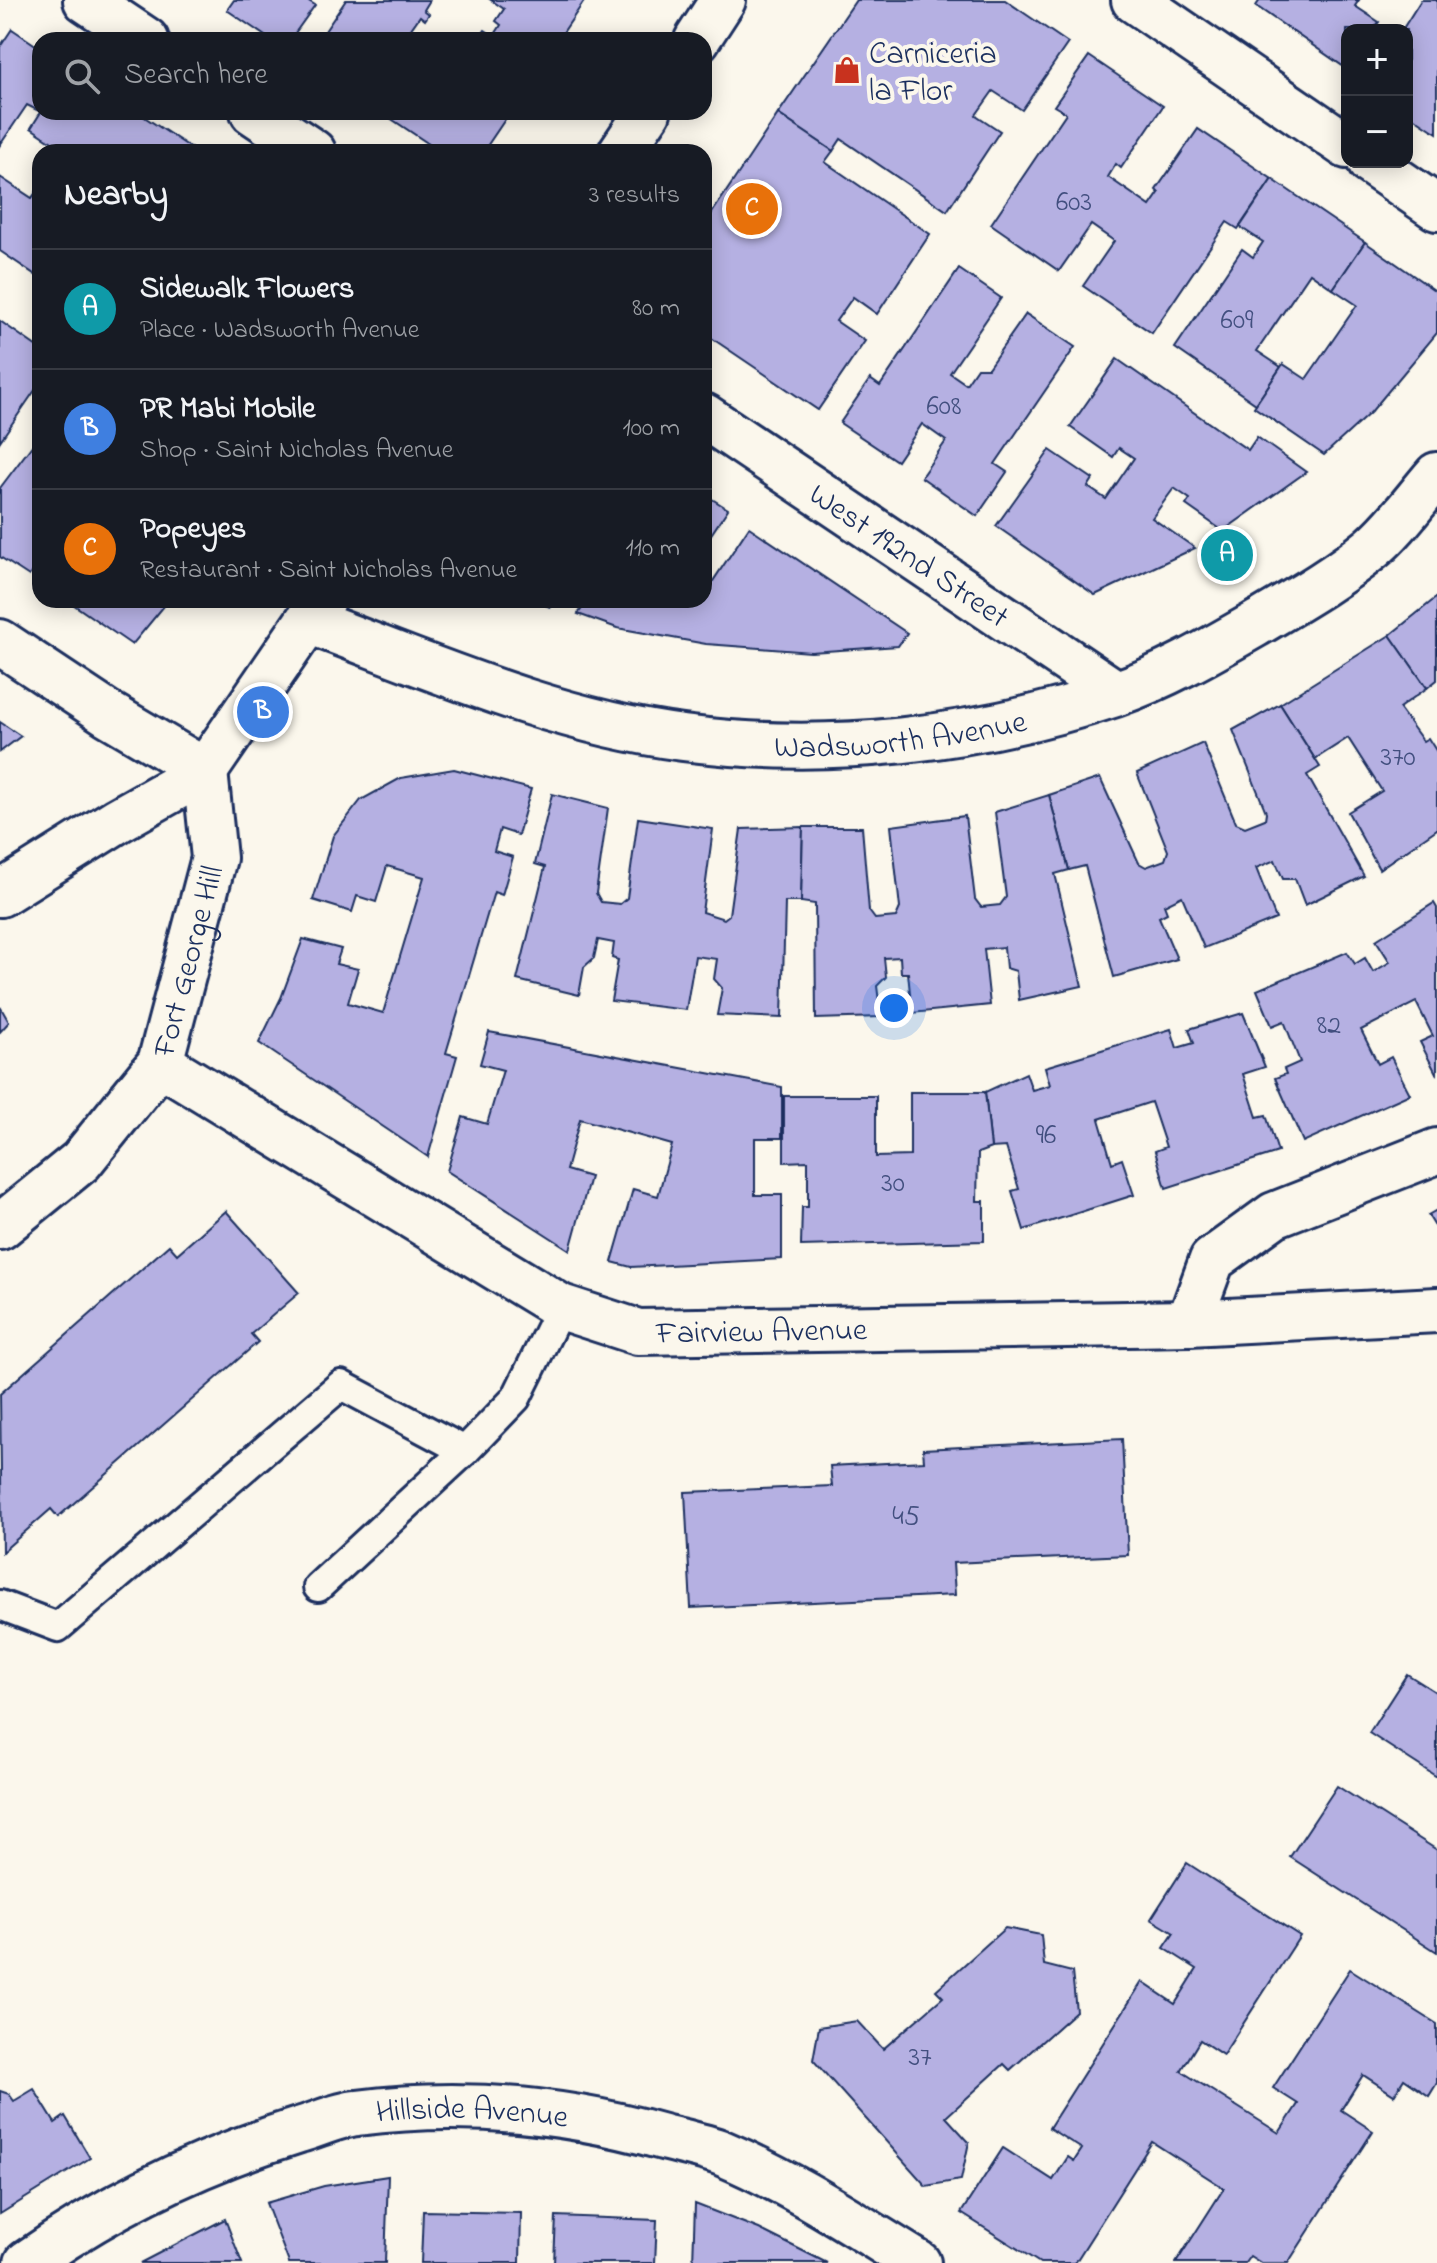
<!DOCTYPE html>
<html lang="en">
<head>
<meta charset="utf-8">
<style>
  :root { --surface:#171b24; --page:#242831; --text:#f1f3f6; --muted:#9ea1a6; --line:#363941; --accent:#db2777 }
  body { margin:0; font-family:"Indie Flower",sans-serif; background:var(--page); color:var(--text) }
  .controls { position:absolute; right:24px; top:24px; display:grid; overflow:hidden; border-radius:16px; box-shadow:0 4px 20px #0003 }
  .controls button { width:72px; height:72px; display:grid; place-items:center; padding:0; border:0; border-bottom:2px solid var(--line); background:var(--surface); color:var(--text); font:40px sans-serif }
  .you { position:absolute; left:894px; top:1008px; width:28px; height:28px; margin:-20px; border:6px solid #fff; border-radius:50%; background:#1a73e8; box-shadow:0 0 0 12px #1a73e833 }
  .badge { display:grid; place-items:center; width:52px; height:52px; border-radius:50%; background:var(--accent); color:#fff; font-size:26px; font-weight:700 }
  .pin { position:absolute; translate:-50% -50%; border:4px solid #fff; box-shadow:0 2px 8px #0006 }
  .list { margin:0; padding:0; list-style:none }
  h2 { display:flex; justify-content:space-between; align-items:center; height:104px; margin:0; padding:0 32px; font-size:34px }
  h2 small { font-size:26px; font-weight:400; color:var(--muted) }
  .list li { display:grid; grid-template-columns:52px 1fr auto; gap:24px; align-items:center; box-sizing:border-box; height:120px; padding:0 32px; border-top:2px solid var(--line) }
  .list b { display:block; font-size:30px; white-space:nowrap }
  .list p { margin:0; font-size:26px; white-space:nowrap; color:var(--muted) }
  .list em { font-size:26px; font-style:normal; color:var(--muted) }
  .icon { flex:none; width:44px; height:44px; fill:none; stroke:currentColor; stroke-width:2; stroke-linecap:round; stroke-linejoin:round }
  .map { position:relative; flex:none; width:1437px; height:2263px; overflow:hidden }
  .search { position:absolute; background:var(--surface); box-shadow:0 4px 20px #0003; left:32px; top:32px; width:680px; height:88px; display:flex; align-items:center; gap:20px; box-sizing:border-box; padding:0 28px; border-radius:24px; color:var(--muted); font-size:30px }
  .panel { position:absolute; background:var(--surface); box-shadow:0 4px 20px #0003; left:32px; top:144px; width:680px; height:464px; border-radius:24px }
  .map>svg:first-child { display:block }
  .building { fill:#b5b0e2; stroke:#1b2f5e; stroke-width:2 }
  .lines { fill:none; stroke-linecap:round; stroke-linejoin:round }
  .lane-casing { stroke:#1b2f5e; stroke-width:34 }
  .street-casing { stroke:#1b2f5e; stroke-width:50 }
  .secondary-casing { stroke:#1b2f5e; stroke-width:50 }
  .lane { stroke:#fbf7ec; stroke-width:28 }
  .street { stroke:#fbf7ec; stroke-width:44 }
  .secondary { stroke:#fbf7ec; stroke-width:44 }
  .labels { text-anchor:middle; stroke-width:8; stroke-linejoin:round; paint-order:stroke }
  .number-label { font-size:28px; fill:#424f7f }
  .poi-label { font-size:32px; fill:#1b2f5e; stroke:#fbf7ec; text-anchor:start }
  .street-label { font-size:32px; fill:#1b2f5e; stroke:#fbf7ec }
</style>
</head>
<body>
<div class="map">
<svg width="1437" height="2263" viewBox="0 0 1437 2263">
  <rect width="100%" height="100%" fill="#fbf7ec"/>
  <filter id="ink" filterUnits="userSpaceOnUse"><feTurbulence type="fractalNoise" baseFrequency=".0125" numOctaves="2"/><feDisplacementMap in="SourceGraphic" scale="16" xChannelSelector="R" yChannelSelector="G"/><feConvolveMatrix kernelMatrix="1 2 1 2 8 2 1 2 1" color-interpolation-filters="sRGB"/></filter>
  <g filter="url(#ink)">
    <g class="building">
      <path d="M 234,0 L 307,0 L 315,5 L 290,40 L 271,40 L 227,10 Z"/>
      <path d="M 346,0 L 430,0 L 424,10 L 429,14 L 425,20 L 420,16 L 406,36 L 412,40 L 319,40 Z"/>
      <path d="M 491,0 L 585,0 L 558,40 L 500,40 L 494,36 L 501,25 L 496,21 L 504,9 Z"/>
      <path d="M 856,0 L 1005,0 L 1068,43 L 1022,110 L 993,91 L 976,115 L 1000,131 L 947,211 L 841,139 L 833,151 L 778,114 Z"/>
      <path d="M 1260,0 L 1359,0 L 1355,6 L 1379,22 L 1373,30 L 1347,30 L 1347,69 L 1256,6 Z"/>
      <path d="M 1421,0 L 1437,0 L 1437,133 L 1407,113 L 1407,30 L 1402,30 Z"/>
      <path d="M 12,29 L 40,48 L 41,112 L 27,105 L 0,145 L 0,47 Z"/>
      <path d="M 485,30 L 500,40 L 478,40 Z"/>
      <path d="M 1089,56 L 1163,106 L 1121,168 L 1116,164 L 1108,177 L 1150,206 L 1159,193 L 1156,190 L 1198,129 L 1272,179 L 1238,229 L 1227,222 L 1152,333 L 1083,286 L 1114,241 L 1091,225 L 1059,271 L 991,224 L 1066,113 L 1054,106 Z"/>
      <path d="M 137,112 L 197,152 L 62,152 L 64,150 L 31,128 L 41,112 Z"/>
      <path d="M 381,112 L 510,112 L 483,152 L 441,152 Z"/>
      <path d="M 778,114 L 833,151 L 825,162 L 930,234 L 877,314 L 853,297 L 836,321 L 865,341 L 818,410 L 704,333 L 704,225 Z"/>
      <path d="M 0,177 L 32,198 L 40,186 L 40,278 L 0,251 Z"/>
      <path d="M 1272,179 L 1365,242 L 1333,289 L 1310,273 L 1257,351 L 1281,367 L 1256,404 L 1175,348 L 1242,249 L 1253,257 L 1263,242 L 1240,227 Z"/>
      <path d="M 1365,242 L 1437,292 L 1437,333 L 1371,412 L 1324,455 L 1254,407 L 1283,364 L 1306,379 L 1357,305 L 1333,289 Z"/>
      <path d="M 959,269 L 1001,298 L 950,373 L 966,384 L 977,368 L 988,368 L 1026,314 L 1075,347 L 995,464 L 1007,472 L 977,516 L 921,477 L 946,441 L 922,424 L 897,461 L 840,423 L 870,379 L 880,386 Z"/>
      <path d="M 0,321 L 40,349 L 40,383 L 0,441 Z"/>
      <path d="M 1117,359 L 1248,450 L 1257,437 L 1306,472 L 1223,531 L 1186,505 L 1190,499 L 1174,488 L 1152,518 L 1195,548 L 1095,595 L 996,526 L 1050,450 L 1093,479 L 1088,487 L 1106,499 L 1134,458 L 1119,448 L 1113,457 L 1070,427 Z"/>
      <path d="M 40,435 L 40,560 L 29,576 L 0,557 L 0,488 Z"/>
      <path d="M 704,494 L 728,509 L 704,545 Z"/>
      <path d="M 749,527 L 907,633 L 898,646 L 811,652 L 706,644 L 617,628 L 578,614 L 588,600 L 704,600 L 704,579 L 711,584 Z"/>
      <path d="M 1437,597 L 1437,680 L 1427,688 L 1390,635 Z"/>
      <path d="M 67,600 L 169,600 L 132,645 Z"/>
      <path d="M 533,600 L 555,600 L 550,607 Z"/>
      <path d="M 1390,635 L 1427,688 L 1399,708 L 1423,741 L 1428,738 L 1437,752 L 1437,829 L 1379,869 L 1348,812 L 1382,791 L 1348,738 L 1315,759 L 1280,704 Z"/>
      <path d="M 1280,704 L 1320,767 L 1307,775 L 1364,876 L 1305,905 L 1295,879 L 1283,879 L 1275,860 L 1256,868 L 1276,919 L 1204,948 L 1182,896 L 1164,905 L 1167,913 L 1159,917 L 1177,959 L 1114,977 L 1085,866 L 1069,870 L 1049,795 L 1100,778 L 1139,863 L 1146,867 L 1165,860 L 1168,851 L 1137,773 L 1203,743 L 1236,823 L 1245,827 L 1265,819 L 1266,812 L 1233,730 Z"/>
      <path d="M 0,722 L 21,736 L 0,752 Z"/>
      <path d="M 454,769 L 531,789 L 518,835 L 500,829 L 494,851 L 513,857 L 502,895 L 494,892 L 446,1053 L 457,1056 L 428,1157 L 259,1043 L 281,998 L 303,939 L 341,949 L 336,964 L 358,969 L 348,1003 L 383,1013 L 424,877 L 387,866 L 376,902 L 357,896 L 352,912 L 313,900 L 333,836 L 361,800 L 401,778 Z"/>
      <path d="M 552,794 L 608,808 L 596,893 L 601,902 L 620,904 L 627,898 L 638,818 L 713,829 L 702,912 L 724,919 L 729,915 L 741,829 L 803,827 L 801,902 L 785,902 L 782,1018 L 717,1015 L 722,988 L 714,979 L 717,959 L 695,956 L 686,1010 L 611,1001 L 618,960 L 612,958 L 614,943 L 598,940 L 594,958 L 584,967 L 579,995 L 517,980 L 545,867 L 535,864 Z"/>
      <path d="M 1049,795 L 1069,870 L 1055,874 L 1082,986 L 1019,1000 L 1016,971 L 1006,968 L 1004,947 L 984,949 L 990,1005 L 912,1013 L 908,973 L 901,973 L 900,957 L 884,958 L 886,977 L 877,986 L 881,1017 L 816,1019 L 815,904 L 801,902 L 803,827 L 862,827 L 869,911 L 875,919 L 896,917 L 900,908 L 891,826 L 965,816 L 975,899 L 981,907 L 1000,905 L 1006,897 L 995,812 Z"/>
      <path d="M 1434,903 L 1437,908 L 1437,1075 L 1420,1042 L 1433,1036 L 1416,1002 L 1361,1030 L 1378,1064 L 1391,1057 L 1410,1094 L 1303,1142 L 1275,1078 L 1286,1074 L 1284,1069 L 1300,1062 L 1284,1021 L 1272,1026 L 1257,990 L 1347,952 L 1355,964 L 1365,958 L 1373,972 L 1390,962 L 1376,940 Z"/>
      <path d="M 1,1008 L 9,1022 L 0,1032 L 0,1009 Z"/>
      <path d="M 1243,1013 L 1265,1067 L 1243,1074 L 1257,1117 L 1266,1115 L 1278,1152 L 1166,1188 L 1155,1151 L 1166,1147 L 1151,1102 L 1099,1119 L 1112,1163 L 1122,1159 L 1134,1195 L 1024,1230 L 1012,1191 L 1019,1189 L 1006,1147 L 991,1148 L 985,1092 L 1026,1073 L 1032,1090 L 1050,1085 L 1045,1067 L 1171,1029 L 1177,1048 L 1194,1043 L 1189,1029 Z"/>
      <path d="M 489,1032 L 782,1087 L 782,1138 L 755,1138 L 755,1195 L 782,1195 L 782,1259 L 631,1267 L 612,1262 L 633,1189 L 658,1196 L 672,1145 L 580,1119 L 566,1170 L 590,1177 L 570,1250 L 447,1171 L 463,1117 L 487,1124 L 503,1070 L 480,1064 Z"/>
      <path d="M 910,1092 L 985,1092 L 991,1148 L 978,1153 L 977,1201 L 984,1201 L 984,1241 L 801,1246 L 802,1207 L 808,1207 L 808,1161 L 784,1162 L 784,1096 L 876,1096 L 876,1157 L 910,1156 Z"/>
      <path d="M 1437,1210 L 1437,1228 L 1436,1228 L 1428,1215 Z"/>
      <path d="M 226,1211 L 299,1293 L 251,1334 L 258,1342 L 58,1517 L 51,1509 L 2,1552 L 0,1394 L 169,1245 L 177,1254 Z"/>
      <path d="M 1122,1439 L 1128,1555 L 953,1563 L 955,1595 L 691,1608 L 685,1492 L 832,1486 L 830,1466 L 924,1461 L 923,1449 Z"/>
      <path d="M 1407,1674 L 1437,1693 L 1437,1777 L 1369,1733 Z"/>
      <path d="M 1337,1786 L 1437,1850 L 1437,1952 L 1290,1857 Z"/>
      <path d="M 1187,1863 L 1300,1936 L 1223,2055 L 1200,2040 L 1181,2071 L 1279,2133 L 1298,2104 L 1273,2088 L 1350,1969 L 1437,2024 L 1437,2083 L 1429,2096 L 1404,2079 L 1394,2095 L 1363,2075 L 1341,2110 L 1373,2131 L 1288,2263 L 1261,2263 L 1250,2256 L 1245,2263 L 1176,2263 L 1224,2188 L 1152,2142 L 1075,2263 L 1040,2263 L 961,2213 L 1003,2148 L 1053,2180 L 1068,2157 L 1074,2161 L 1082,2149 L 1049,2128 L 1142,1982 L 1175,2004 L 1197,1969 L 1164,1948 L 1174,1933 L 1151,1919 Z"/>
      <path d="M 1005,1928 L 1041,1935 L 1044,1965 L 1072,1972 L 1076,2011 L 1010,2070 L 1004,2064 L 946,2117 L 969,2142 L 961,2180 L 926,2186 L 813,2060 L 819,2027 L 857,2021 L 883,2049 L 943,1997 L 936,1990 Z"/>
      <path d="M 34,2089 L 55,2123 L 65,2116 L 90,2158 L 0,2214 L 0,2091 L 9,2094 L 14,2101 Z"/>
      <path d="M 388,2176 L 385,2263 L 289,2263 L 266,2203 L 324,2186 Z"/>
      <path d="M 695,2204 L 759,2229 L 827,2263 L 693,2263 Z"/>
      <path d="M 423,2211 L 521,2213 L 520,2263 L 421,2263 Z"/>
      <path d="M 556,2216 L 657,2220 L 655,2263 L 554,2263 Z"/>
      <path d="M 225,2219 L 242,2263 L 140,2263 Z"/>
    </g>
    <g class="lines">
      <g class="lane-casing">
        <g id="lane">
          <path d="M 465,1451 L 516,1398 L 561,1307"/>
          <path d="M 0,1605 L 58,1627 L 341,1385 L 465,1451 L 318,1587"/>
        </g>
      </g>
      <g class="street-casing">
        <g id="street">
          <path d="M 86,0 L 146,40"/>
          <path d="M 1134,0 L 1347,146"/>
          <path d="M 253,112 L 313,152"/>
          <path d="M 1370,162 L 1437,208"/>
          <path id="s1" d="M 704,416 L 1116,693"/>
          <path d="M 0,642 L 107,713 L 205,771"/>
          <path d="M 1189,1323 L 1212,1260 L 1274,1215 L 1437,1151"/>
        </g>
      </g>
      <g class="secondary-casing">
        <g id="secondary">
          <path d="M 697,40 L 723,0"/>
          <path d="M 621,152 L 648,112"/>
          <path id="s2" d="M 308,621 C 429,666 553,721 683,738 C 828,757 976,740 1115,694 C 1167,676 1216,647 1263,620 C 1300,598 1338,576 1371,549 C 1396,528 1416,499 1437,475"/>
          <path d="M 0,894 L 118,820 L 205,771 L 322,600"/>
          <path id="s3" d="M 160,1063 L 561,1307 L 638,1332 L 1189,1323 L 1437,1310"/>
          <path id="s4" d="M 0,1227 L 81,1161 L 160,1063 L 214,858 L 205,771"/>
          <path id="s5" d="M 27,2263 C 109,2205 202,2160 299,2130 C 317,2125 337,2115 357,2113 C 460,2100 564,2109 663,2137 C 683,2142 704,2146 722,2153 C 791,2182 854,2224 918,2263"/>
        </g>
      </g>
      <use href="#lane" class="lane"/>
      <use href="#street" class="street"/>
      <use href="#secondary" class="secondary"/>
    </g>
  </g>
  <defs>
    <g id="shop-bare" transform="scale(2.16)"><path d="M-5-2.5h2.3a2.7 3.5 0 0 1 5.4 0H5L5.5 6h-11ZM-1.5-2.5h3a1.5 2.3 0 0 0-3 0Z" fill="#c8321e" stroke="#fbf7ec" stroke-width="2.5" paint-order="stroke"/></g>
  </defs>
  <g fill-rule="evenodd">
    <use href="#shop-bare" x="847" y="70"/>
  </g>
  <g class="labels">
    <g class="number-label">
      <text x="1074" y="210">603</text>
      <text x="1237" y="328">609</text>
      <text x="944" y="414">608</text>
      <text x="1398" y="765">370</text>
      <text x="1329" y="1033">82</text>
      <text x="1046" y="1143">96</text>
      <text x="893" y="1191">30</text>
      <text x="906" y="1524">45</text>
      <text x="920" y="2065">37</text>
    </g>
    <g class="poi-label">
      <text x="869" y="63">Carniceria<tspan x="869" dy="37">la Flor</tspan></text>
    </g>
    <g class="street-label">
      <text dy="11" stroke="none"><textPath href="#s1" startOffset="248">West 192nd Street</textPath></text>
      <text dy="11" stroke="none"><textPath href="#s2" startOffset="612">Wadsworth Avenue</textPath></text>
      <text dy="11" stroke="none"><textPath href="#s4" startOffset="336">Fort George Hill</textPath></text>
      <text dy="11" stroke="none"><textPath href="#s3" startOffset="674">Fairview Avenue</textPath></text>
      <text dy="11" stroke="none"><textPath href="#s5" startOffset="480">Hillside Avenue</textPath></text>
    </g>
  </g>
</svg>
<div class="controls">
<button>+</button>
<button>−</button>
</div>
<div class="you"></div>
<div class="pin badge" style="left:1227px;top:555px;background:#0f9aa8">A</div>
<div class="pin badge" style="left:263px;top:712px;background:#3f7fe0">B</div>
<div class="pin badge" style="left:752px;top:209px;background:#e8710a">C</div>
<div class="search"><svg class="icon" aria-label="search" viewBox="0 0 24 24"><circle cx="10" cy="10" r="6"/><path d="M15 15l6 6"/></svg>Search here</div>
<section class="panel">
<h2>Nearby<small>3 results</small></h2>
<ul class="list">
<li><span class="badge" style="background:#0f9aa8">A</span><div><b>Sidewalk Flowers</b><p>Place · Wadsworth Avenue</p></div><em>80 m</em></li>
<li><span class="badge" style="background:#3f7fe0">B</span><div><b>PR Mabi Mobile</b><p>Shop · Saint Nicholas Avenue</p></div><em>100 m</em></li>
<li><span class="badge" style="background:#e8710a">C</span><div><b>Popeyes</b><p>Restaurant · Saint Nicholas Avenue</p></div><em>110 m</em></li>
</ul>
</section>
</div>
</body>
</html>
